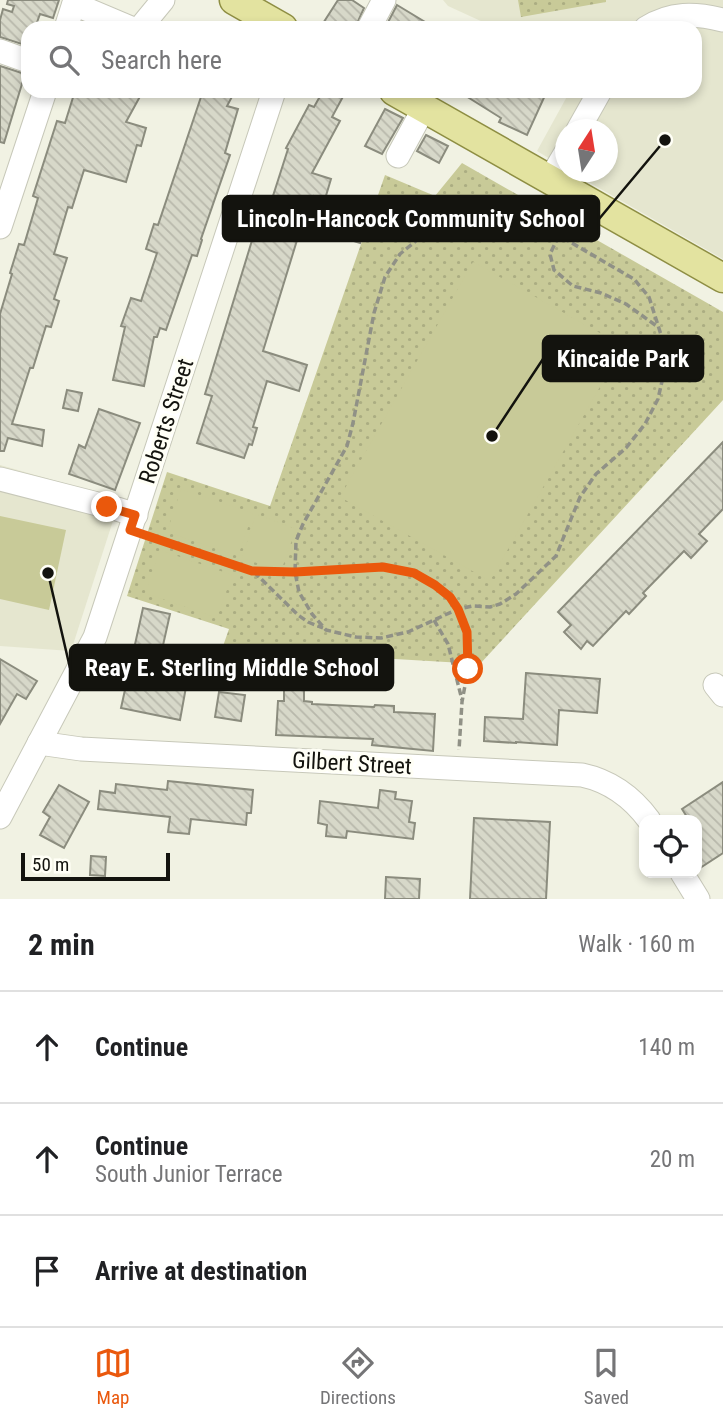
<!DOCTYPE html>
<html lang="en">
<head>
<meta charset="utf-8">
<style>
  :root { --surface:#fff; --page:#f6f6f6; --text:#202124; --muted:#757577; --line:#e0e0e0; --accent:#ea580c }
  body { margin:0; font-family:"Roboto Condensed",sans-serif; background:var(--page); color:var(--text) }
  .controls { position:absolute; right:21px; bottom:21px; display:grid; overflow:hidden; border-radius:14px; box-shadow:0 4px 10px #0003 }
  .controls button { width:63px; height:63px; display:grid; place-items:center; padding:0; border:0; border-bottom:2px solid var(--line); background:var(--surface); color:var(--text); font:35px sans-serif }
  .compass { position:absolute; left:555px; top:119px; width:63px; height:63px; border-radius:50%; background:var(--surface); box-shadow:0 4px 10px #0003; rotate:12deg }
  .scale { position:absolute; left:21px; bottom:18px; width:149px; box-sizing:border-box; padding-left:7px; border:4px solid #13130e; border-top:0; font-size:19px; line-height:24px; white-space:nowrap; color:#13130e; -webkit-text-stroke:5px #fffff6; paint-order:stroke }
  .stop { position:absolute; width:21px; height:21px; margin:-16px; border:5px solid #ea580c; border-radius:50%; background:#fff }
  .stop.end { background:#ea580c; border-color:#fff; box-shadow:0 2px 7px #0008 }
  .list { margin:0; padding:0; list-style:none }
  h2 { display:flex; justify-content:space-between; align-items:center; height:91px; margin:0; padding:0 28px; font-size:30px }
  h2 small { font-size:23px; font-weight:400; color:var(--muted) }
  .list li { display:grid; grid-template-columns:46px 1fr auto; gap:21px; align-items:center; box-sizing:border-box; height:112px; padding:0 28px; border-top:2px solid var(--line) }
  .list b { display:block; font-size:26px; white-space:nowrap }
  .list p { margin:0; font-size:23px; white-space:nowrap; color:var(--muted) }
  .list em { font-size:23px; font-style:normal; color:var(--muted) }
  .icon { flex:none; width:38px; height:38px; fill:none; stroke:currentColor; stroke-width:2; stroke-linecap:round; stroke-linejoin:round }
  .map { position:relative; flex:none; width:723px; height:899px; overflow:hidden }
  .search { position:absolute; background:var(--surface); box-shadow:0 4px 10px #0003; left:21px; right:21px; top:21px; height:77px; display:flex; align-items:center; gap:18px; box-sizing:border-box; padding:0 24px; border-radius:21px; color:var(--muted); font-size:26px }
  .sheet { height:427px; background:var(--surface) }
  nav { display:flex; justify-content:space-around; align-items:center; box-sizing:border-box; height:98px; border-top:2px solid var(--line); background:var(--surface); font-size:19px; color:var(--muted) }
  nav a { display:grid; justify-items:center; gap:4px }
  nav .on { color:var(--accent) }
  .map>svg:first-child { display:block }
  .built { fill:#e5e6cf }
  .park { fill:url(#park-dots) }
  .pitch { fill:#c8ca98 }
  .building { fill:url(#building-back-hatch); stroke:#8b8c7e; stroke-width:2 }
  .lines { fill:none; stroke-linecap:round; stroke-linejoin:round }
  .minor-casing { stroke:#c7c8b9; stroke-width:25 }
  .major-casing { stroke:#8e8e43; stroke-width:31 }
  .path { stroke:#909186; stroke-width:3.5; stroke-dasharray:7 3.5; stroke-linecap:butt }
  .minor { stroke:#fff; stroke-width:23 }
  .major { stroke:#e3e3a0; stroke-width:28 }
  .route { stroke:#ea580c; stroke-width:9 }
  .labels { text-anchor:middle; stroke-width:6; stroke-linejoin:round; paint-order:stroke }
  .street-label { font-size:23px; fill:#13130e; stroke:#fffff6 }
  .leader { fill:none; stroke:#13130e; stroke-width:2.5 }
  .callout-dot { fill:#13130e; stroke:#fffff6; stroke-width:2.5 }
  .callout { fill:#13130e; stroke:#13130e; stroke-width:2.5 }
  .callout-label { font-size:24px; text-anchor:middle; font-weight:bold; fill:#fff }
</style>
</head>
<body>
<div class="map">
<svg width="723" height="899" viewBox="0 0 723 899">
  <defs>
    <pattern id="park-dots" width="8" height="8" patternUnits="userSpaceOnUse" patternTransform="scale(1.75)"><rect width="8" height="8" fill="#c8ca98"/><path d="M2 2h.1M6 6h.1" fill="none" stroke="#abad82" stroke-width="1.8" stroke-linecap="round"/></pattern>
    <pattern id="building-back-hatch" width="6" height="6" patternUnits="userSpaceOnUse" patternTransform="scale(1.75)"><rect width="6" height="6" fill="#d7d8c9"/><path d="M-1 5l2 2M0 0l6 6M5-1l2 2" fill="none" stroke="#b8b8ab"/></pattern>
  </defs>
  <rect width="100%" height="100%" fill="#f1f2e3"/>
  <g class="built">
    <path d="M 443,0 L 723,0 L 723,259 L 571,172 L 608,172 L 608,130 L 566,130 L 565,168 L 537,151 L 570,91 L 695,91 L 695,28 L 496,28 L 448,6 Z"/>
    <path d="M 0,465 L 120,499 L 71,651 L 0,646 Z"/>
  </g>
  <g class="park">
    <path d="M 518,0 L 606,0 L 606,2 L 521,17 Z"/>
    <path d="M 462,163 L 723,312 L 723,400 L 480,664 L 222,649 L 229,629 L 127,596 L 167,472 L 270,506 L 385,175 L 435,196 Z"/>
  </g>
  <g class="pitch">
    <path d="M 473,262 L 623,346 L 490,581 L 340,497 Z"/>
    <path d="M 181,489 L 253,513 L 238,556 L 167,532 Z"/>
    <path d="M 256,514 L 296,529 L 281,571 L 242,558 Z"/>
    <path d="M 0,516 L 66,530 L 49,610 L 0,599 Z"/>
    <path d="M 160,550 L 232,575 L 217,618 L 145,593 Z"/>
  </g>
  <g class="building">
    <path d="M 8,0 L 59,0 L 53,18 L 40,14 L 35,28 L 28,28 L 28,46 L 0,37 L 0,20 L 3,9 L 12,12 L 14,6 L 7,4 Z"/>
    <path d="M 338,0 L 352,0 L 364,8 L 356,26 L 350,23 L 347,28 L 320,28 Z"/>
    <path d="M 397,5 L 435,28 L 385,28 Z"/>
    <path d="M 0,66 L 25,74 L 4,143 L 0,142 Z"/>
    <path d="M 75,91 L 143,91 L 126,122 L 146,128 L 141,146 L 137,145 L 126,182 L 84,170 L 72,208 L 68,207 L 54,254 L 67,258 L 54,299 L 59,301 L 51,327 L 46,326 L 33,368 L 30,368 L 12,424 L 44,430 L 42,446 L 8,438 L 4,451 L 0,451 L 0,314 L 12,274 L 10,273 L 19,244 L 24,245 L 38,198 L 33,196 L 57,121 L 65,123 Z"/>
    <path d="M 203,91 L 235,91 L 227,106 L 238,109 L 225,153 L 230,155 L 201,239 L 202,240 L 197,256 L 192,255 L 166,330 L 160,328 L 157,337 L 154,337 L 144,386 L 113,380 L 125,327 L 121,326 L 131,298 L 141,301 L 157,253 L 146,249 L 154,224 L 158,225 Z"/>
    <path d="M 323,91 L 346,91 L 332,117 L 340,121 L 312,173 L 331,179 L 325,199 L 314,196 L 301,238 L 298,237 L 263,351 L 307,365 L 299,391 L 267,381 L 253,427 L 257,428 L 252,445 L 249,444 L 244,458 L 197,443 L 212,396 L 205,394 L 254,234 L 258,236 L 269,198 L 272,199 L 288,149 L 286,148 L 309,105 L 314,107 Z"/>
    <path d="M 458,91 L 547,91 L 527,135 L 499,122 L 501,118 Z"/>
    <path d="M 385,109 L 403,118 L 382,154 L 365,146 Z"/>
    <path d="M 426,135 L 448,146 L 439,163 L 417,151 Z"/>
    <path d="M 346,218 L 365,224 L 360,243 L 341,237 Z"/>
    <path d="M 67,390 L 82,393 L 78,411 L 63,408 Z"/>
    <path d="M 99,409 L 140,423 L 115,490 L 69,474 L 79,445 L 85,448 Z"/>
    <path d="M 723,442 L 723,509 L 699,534 L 707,541 L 691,558 L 684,551 L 643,593 L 646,596 L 629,614 L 626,611 L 593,646 L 587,641 L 581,649 L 564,632 L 571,625 L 558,612 Z"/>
    <path d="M 143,608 L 170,614 L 155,681 L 186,687 L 180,720 L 121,708 Z"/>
    <path d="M 0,659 L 37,681 L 26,699 L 17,694 L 0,724 Z"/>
    <path d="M 526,673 L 600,679 L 597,713 L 559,710 L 557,745 L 516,742 L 516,743 L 484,741 L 485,717 L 523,719 Z"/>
    <path d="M 284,686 L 304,687 L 304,701 L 312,702 L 312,704 L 374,707 L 375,705 L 394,706 L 394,712 L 435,714 L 433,751 L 372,745 L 373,739 L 276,735 L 278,701 L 284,701 Z"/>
    <path d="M 219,692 L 245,695 L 241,721 L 215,717 Z"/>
    <path d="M 168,781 L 253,790 L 251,813 L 247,813 L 246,825 L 191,819 L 189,834 L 168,832 L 170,817 L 98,809 L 100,791 L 115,793 L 116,784 L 167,790 Z"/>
    <path d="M 723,782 L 723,853 L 697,870 L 697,820 L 689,820 L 682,809 Z"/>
    <path d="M 59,785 L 89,802 L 64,848 L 40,835 L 50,817 L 43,812 Z"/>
    <path d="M 380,790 L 396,792 L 395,799 L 412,801 L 409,822 L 415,823 L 413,839 L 347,831 L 346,838 L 326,836 L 327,825 L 318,823 L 320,801 L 378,808 Z"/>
    <path d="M 474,818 L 550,822 L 546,899 L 470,899 Z"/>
    <path d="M 91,856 L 106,857 L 105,876 L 90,875 Z"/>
    <path d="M 386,877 L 420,879 L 419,899 L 385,899 Z"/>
  </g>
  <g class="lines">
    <g class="minor-casing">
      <g id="minor">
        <path d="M 74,4 L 131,28"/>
        <path d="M 66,28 L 75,0"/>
        <path d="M 140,28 L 163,0"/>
        <path d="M 369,28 L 384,0"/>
        <path d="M 646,28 C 671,12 695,13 723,20"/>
        <path d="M 0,51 L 28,61"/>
        <path d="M 578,130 L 600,91"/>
        <path d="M 398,156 L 424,108"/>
        <path d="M 550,179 L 566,152"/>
        <path d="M 0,227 L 45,91"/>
        <path d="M 0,479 L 117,509 L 136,515"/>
        <path d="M 715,685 L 723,695"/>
        <path d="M 39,743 L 81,749 L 582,775 C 610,781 632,797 649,820"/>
        <path d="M 0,817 L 95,637 L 274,91"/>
        <path d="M 682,873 L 698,899"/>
      </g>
    </g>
    <g class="major-casing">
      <g id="major">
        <path d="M 234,0 L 283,28"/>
        <path d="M 394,91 L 723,278"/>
      </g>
    </g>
    <g class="path">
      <path d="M 494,215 L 527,220 L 558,235 L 634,279 L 649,297 L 663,341 L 665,368 L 658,399 L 645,424 L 626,448 L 596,474 L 580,497 L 556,556 L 516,594 L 500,604 L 490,607 L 473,606 L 458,609 L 408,632 L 381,638 L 356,637 L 326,630 L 312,614 L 299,592 L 295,572 L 296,541 L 303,524 L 347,446 L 353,423 L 374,313 L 385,277 L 400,254 L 417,240 L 439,226 L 460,217 Z"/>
      <path d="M 568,217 L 550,254 L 554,270 L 573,286 L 601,293 L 626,304 L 658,327"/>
      <path d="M 149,536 L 252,571 L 295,572 L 383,567 L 414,573 L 435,585 L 450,597 L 458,609 L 467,632 L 468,669 L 462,702 L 459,750"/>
      <path d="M 254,572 L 298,615 L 308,622 L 323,628"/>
      <path d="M 434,620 L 448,644 L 462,700"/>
    </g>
    <use href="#minor" class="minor"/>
    <use href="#major" class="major"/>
  </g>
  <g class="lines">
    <path class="route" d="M 107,507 L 135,515 L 130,530 L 252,571 L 295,572 L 383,567 L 414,573 L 435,585 L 450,597 L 458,609 L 467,632 L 468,669"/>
  </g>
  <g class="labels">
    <g class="street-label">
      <text transform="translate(166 421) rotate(-72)" y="8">Roberts Street</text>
      <text transform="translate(352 763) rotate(3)" y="8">Gilbert Street</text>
    </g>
  </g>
  <path class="leader" d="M665 140L599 219M492 436L543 359M48 573L70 668"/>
  <g class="callout-dot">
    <circle cx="665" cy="140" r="7"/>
    <circle cx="492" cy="436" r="7"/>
    <circle cx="48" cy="573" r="7"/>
  </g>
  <g class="callout">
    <rect x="223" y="196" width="376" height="45" rx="7"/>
    <rect x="543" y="336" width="160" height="45" rx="7"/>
    <rect x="70" y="645" width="323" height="45" rx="7"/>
  </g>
  <g class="callout-label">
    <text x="411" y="227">Lincoln-Hancock Community School</text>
    <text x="623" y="367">Kincaide Park</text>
    <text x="232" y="676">Reay E. Sterling Middle School</text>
  </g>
</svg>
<div class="controls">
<button><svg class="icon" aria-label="locate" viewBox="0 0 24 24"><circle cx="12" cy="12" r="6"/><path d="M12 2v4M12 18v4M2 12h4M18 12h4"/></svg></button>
</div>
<svg class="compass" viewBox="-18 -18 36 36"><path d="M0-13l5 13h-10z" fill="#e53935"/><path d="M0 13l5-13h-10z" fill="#757577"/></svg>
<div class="scale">50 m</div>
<div class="stop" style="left:468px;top:669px"></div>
<div class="stop end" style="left:107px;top:507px"></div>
<div class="search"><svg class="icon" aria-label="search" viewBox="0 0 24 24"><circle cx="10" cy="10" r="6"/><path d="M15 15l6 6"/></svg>Search here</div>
</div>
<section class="sheet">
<h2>2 min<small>Walk · 160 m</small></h2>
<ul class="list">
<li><svg class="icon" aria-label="ahead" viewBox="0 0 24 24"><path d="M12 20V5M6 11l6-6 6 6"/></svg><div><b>Continue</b></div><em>140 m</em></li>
<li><svg class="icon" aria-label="ahead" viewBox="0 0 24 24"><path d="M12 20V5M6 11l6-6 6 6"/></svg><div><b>Continue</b><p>South Junior Terrace</p></div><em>20 m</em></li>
<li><svg class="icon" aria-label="arrive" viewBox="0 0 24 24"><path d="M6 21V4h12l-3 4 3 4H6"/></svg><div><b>Arrive at destination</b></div></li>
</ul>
</section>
<nav>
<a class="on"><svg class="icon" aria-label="map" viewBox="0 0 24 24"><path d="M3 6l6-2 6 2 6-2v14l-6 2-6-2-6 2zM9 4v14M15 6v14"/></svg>Map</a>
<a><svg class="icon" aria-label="directions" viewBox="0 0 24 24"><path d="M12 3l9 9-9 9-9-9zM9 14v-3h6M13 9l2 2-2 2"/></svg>Directions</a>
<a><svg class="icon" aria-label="saved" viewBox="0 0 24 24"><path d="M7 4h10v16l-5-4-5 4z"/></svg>Saved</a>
</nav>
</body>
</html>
